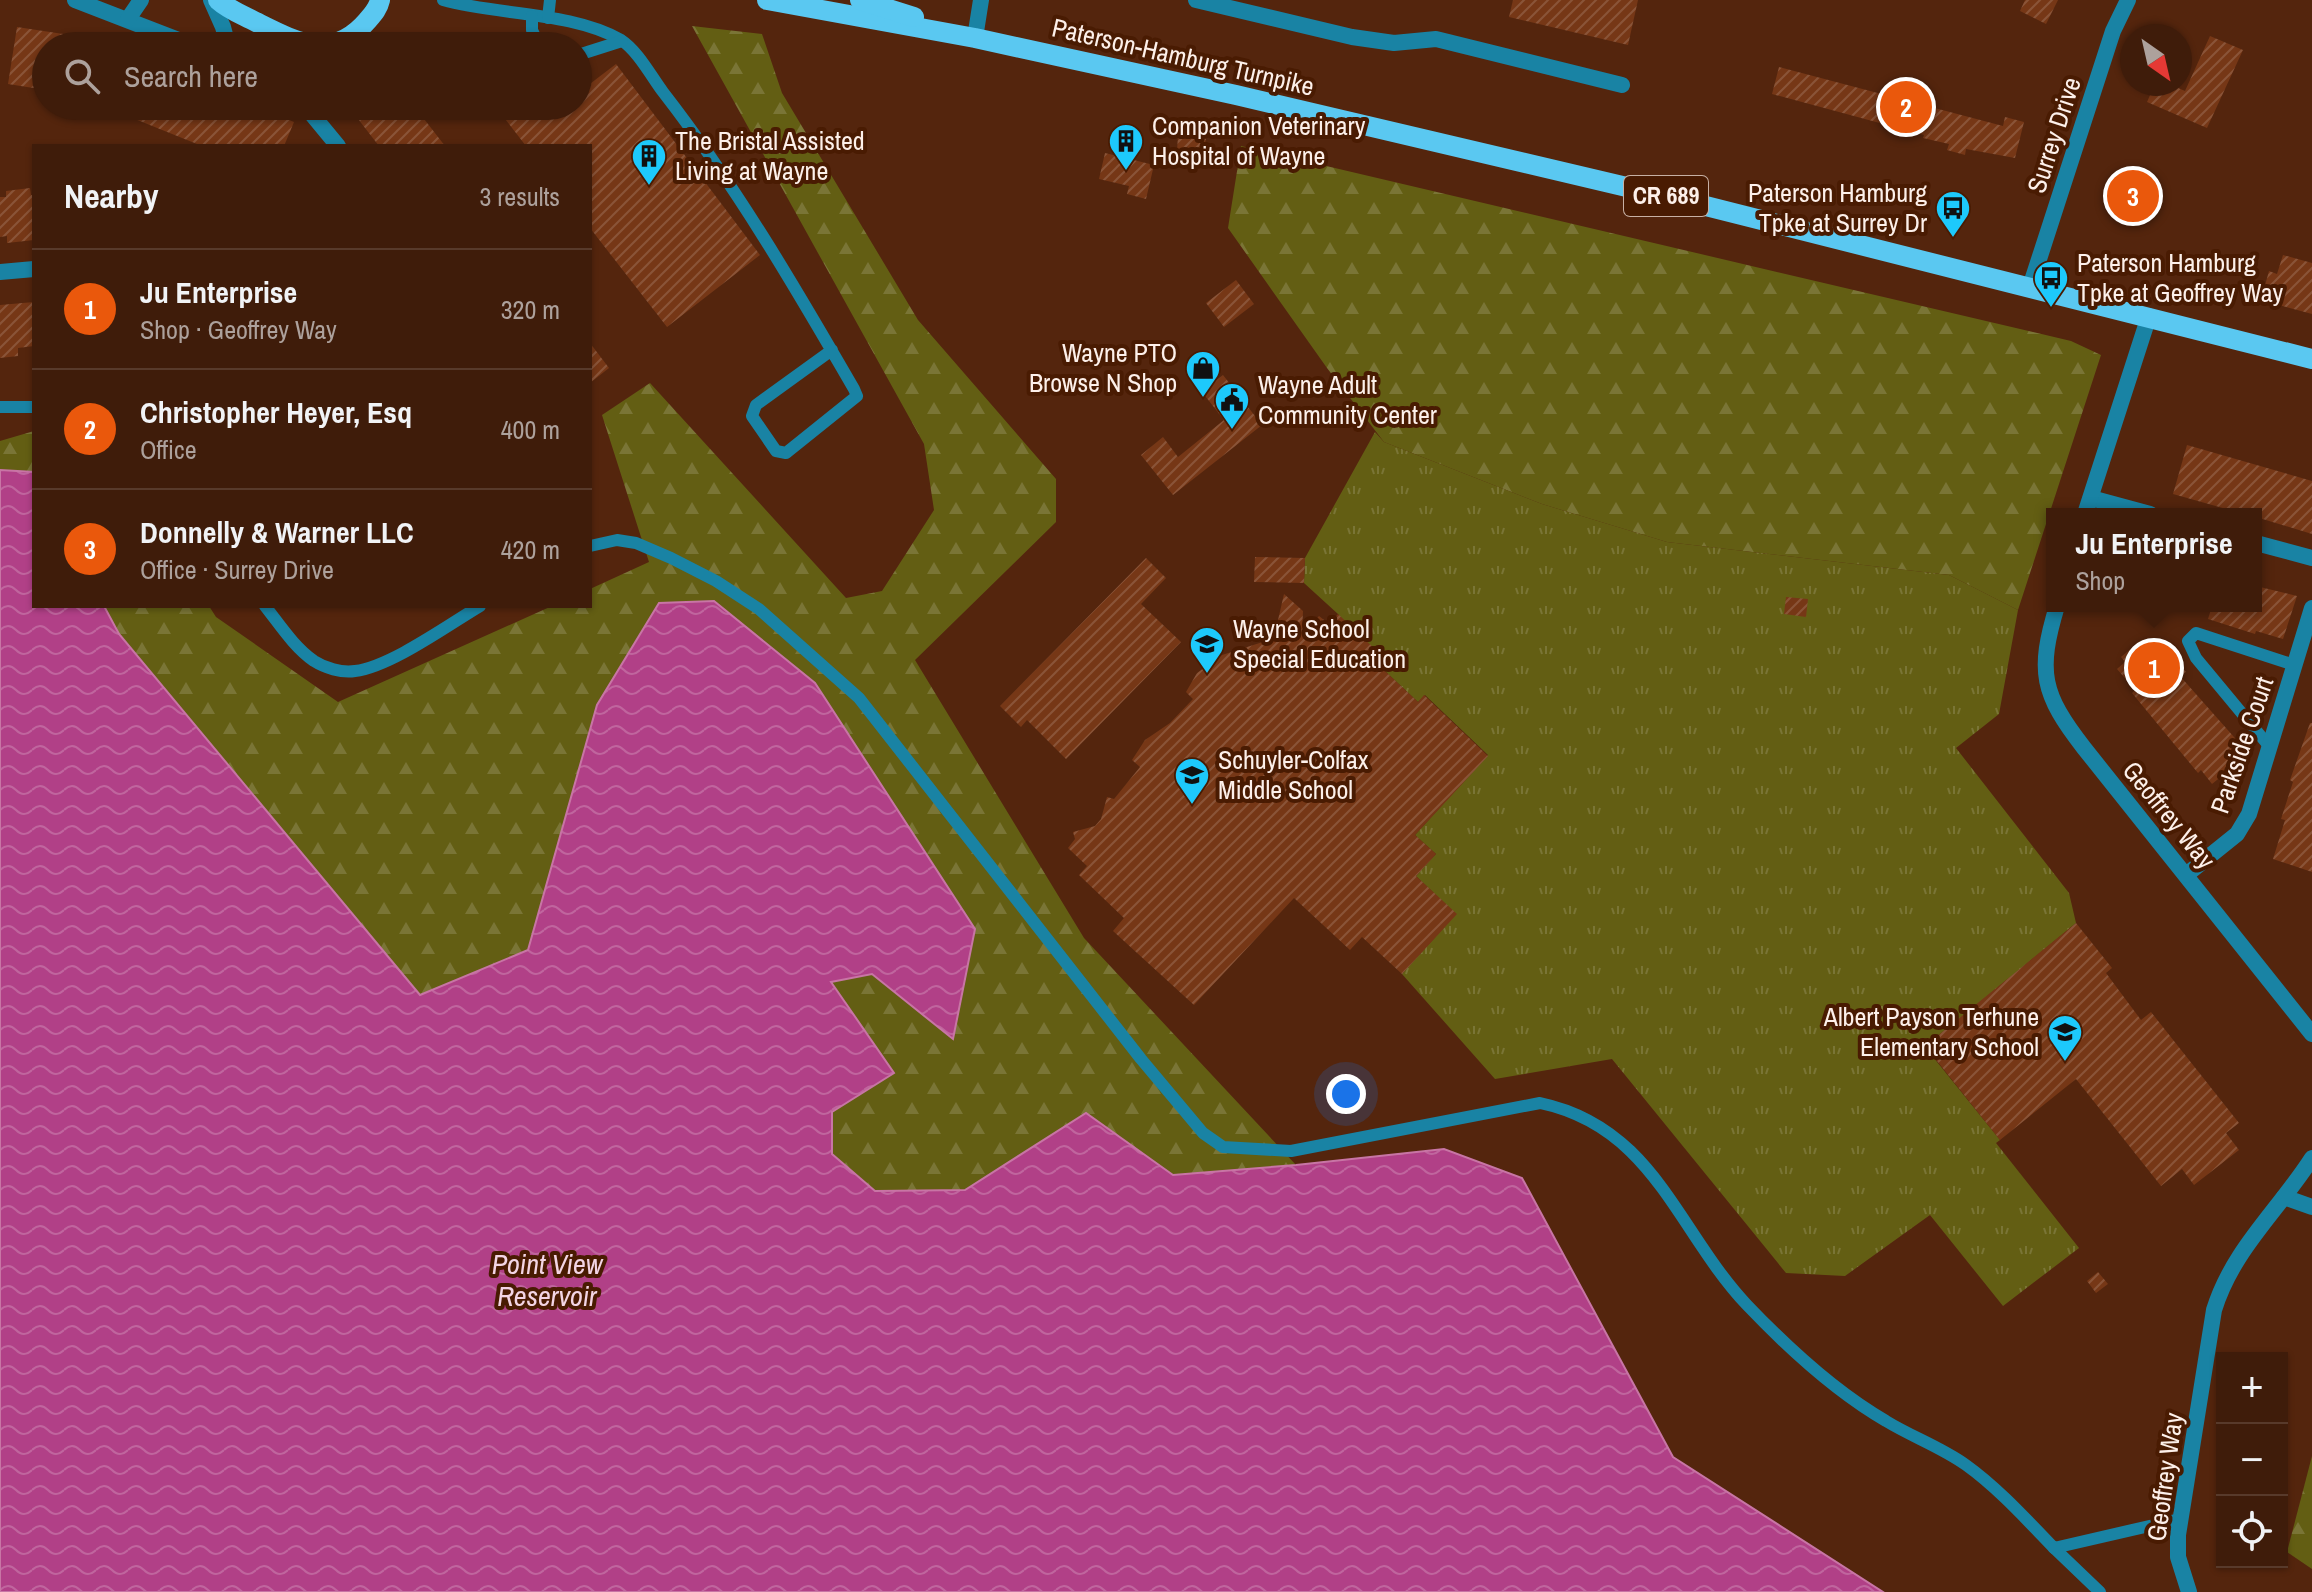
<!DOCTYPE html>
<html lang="en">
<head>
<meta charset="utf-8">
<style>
  :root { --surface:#3f1c0a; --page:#4a2918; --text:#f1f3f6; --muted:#ada19c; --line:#583a2b; --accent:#ea580c }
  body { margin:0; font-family:"Archivo Narrow",sans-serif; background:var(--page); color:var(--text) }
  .controls { position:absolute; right:24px; bottom:24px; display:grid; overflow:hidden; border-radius:0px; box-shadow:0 2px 6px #0004 }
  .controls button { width:72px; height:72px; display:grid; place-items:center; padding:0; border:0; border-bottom:2px solid var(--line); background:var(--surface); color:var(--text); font:40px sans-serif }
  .compass { position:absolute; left:2120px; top:24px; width:72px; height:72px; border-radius:50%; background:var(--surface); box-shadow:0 2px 6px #0004; rotate:146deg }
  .you { position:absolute; left:1346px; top:1094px; width:28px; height:28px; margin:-20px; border:6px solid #fff; border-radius:50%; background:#1a73e8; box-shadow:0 0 0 12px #1a73e833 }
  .badge { display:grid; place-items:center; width:52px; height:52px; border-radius:50%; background:var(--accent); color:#fff; font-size:26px; font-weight:700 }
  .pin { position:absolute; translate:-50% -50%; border:4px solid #fff; box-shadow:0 2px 8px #0006 }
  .popup { position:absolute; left:2046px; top:508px; width:216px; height:104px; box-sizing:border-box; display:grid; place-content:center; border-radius:0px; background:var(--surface); filter:drop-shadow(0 2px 6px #0005); font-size:26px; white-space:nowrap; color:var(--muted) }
  .popup b { font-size:30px; color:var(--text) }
  .popup::after { content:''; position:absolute; left:50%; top:100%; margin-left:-16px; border:16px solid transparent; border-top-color:var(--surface) }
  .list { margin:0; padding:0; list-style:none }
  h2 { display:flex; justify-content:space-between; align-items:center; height:104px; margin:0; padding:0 32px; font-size:34px }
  h2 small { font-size:26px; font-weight:400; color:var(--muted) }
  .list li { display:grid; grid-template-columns:52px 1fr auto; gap:24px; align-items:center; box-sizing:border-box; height:120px; padding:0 32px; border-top:2px solid var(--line) }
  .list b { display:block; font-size:30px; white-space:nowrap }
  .list p { margin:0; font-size:26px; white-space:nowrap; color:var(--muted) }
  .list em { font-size:26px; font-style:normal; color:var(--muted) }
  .icon { flex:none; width:44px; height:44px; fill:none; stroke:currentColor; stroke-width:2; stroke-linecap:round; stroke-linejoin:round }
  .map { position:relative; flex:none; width:2312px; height:1592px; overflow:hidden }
  .search { position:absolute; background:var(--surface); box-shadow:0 2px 6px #0004; left:32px; top:32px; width:560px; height:88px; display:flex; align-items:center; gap:20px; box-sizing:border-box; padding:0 28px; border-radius:44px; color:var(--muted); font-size:30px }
  .panel { position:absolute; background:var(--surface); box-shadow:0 2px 6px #0004; left:32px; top:144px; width:560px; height:464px; border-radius:0px }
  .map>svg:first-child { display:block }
  .forest { fill:url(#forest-firs) }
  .park { fill:url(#park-tufts) }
  .water { fill:url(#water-waves); stroke:#c875a5; stroke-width:2 }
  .building { fill:url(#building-hatch) }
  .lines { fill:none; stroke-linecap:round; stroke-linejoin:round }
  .lane { stroke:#1983a4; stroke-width:12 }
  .street { stroke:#1983a4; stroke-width:16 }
  .primary { stroke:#5ac8f1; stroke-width:20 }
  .labels { text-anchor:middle; stroke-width:8; stroke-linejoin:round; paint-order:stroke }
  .shield { fill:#491b02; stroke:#c7b0a4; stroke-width:2 }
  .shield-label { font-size:24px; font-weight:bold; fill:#fdf0ea }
  .street-label { font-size:26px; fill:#fdf0ea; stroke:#491b02 }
  .poi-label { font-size:26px; fill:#fdf0ea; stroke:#491b02; text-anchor:start }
  .water-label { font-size:28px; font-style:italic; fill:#f3d5e5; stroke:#491b02 }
</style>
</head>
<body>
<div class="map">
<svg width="2312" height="1592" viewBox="0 0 2312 1592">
  <defs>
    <pattern id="forest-firs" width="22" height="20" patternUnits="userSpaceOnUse" patternTransform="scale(2)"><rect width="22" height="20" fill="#635e13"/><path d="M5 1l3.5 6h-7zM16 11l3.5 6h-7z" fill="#7a7536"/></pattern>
    <pattern id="park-tufts" width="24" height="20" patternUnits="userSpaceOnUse" patternTransform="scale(2)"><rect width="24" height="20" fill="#635e13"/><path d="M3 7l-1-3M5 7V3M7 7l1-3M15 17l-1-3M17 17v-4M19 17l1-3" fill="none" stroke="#7a7536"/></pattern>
    <pattern id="water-waves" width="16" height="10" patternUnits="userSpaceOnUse" patternTransform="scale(2)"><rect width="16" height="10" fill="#b14087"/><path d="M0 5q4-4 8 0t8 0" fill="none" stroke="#c0659e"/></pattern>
    <pattern id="building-hatch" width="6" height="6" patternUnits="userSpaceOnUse" patternTransform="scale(2)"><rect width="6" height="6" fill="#763716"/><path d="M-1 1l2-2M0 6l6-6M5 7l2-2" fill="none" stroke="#8a5438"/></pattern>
  </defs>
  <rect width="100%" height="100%" fill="#54250d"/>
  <g class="forest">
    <path d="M 692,26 L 762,34 L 782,93 L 918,320 L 1056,479 L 1056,522 L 915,660 L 1084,938 L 1296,1165 L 1173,1175 L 1086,1114 L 965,1191 L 875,1191 L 832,1154 L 831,982 L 872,974 L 597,705 L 528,950 L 420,995 L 119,634 L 104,606 L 209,606 L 216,617 L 338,702 L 552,606 L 590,606 L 590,589 L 649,562 L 602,415 L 650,383 L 846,598 L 882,591 L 934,510 L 924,444 Z"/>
    <path d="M 1241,146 L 2071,341 L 2101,355 L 2018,610 L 1949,575 L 1667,542 L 1542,504 L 1384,442 L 1327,368 L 1228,228 Z"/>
    <path d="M 34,431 L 34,472 L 0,470 L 0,441 Z"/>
    <path d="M 2312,1456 L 2312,1569 L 2287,1552 Z"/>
  </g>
  <path class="park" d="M 1375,432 L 1384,442 L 1542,504 L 1667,542 L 1949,575 L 2018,610 L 1999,714 L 1956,748 L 2069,893 L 2076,923 L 1925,1047 L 2000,1140 L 1996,1143 L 2079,1248 L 2003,1306 L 1930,1215 L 1845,1276 L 1786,1273 L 1612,1059 L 1495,1079 L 1402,974 L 1456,914 L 1416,876 L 1436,854 L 1415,835 L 1488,755 L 1425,695 L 1418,702 L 1370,657 L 1338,614 L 1304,583 L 1305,558 Z"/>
  <path class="water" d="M 0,470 L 34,472 L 34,606 L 104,606 L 119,634 L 420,995 L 528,950 L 597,705 L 659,603 L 714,601 L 815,683 L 975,929 L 953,1039 L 872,974 L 831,982 L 894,1073 L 832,1112 L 832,1154 L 875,1191 L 965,1190 L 1086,1113 L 1173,1175 L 1296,1165 L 1444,1149 L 1522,1178 L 1673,1457 L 1883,1592 L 0,1592 Z"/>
  <g class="building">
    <path d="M 1513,0 L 1638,0 L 1628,45 L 1509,17 Z"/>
    <path d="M 2025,0 L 2058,0 L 2046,24 L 2020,11 Z"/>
    <path d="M 17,27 L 83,37 L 82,46 L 46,46 L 46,90 L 8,84 Z"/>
    <path d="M 2210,36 L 2243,50 L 2207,128 L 2147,102 L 2155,84 L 2169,84 L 2185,91 Z"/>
    <path d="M 616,64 L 760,255 L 667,327 L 590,228 L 590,146 L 526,146 L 495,106 L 578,106 L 578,93 Z"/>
    <path d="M 1779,67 L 2003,126 L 2005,117 L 2024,122 L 2015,158 L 1966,149 L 1965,155 L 1947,150 L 1949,144 L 1923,138 L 1924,135 L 1772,94 Z"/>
    <path d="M 255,106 L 294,122 L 284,146 L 202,146 L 105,107 Z"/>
    <path d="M 348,106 L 414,106 L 445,146 L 379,146 Z"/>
    <path d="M 1179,119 L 1209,126 L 1202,156 L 1177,151 Z"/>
    <path d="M 1105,153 L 1154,165 L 1146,199 L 1127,194 L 1129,186 L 1099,179 Z"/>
    <path d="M 2129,177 L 2157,184 L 2153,201 L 2147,200 L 2142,219 L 2120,214 Z"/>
    <path d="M 30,188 L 31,195 L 34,195 L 34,240 L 7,243 L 7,236 L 0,237 L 0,197 L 6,197 L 6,191 Z"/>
    <path d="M 2283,255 L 2312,263 L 2312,314 L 2268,302 L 2271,292 L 2264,289 L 2269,271 L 2277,274 Z"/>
    <path d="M 1236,280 L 1254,304 L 1224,327 L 1206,303 Z"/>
    <path d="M 34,302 L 34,346 L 18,348 L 18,356 L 0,358 L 0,305 Z"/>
    <path d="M 590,343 L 609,368 L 590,383 Z"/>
    <path d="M 1223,375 L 1262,425 L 1173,495 L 1141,455 L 1163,437 L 1178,457 L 1224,420 L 1202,392 Z"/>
    <path d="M 2187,445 L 2312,481 L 2312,534 L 2256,517 L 2256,514 L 2244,514 L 2173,494 Z"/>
    <path d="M 1255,557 L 1305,558 L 1304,583 L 1254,582 Z"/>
    <path d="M 1146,558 L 1166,578 L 1141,604 L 1181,642 L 1066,759 L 1027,720 L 1021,727 L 1000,706 Z"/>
    <path d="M 2256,586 L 2297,596 L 2283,639 L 2256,631 L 2255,634 L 2208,619 L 2212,606 L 2256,606 Z"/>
    <path d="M 1284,594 L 1303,611 L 1302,634 L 1319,616 L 1329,624 L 1338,614 L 1376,650 L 1370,657 L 1418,702 L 1424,695 L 1488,756 L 1415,835 L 1436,854 L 1416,876 L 1457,914 L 1402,974 L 1362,937 L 1350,950 L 1294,898 L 1194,1005 L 1113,931 L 1124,918 L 1079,875 L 1087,866 L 1068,848 L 1075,839 L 1073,832 L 1095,826 L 1101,819 L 1107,797 L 1114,799 L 1140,767 L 1132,760 L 1145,740 L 1170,723 L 1193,699 L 1186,692 L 1197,673 L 1222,655 L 1269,640 L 1275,633 Z"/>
    <path d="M 1786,597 L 1808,599 L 1806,617 L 1784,614 Z"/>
    <path d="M 2140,641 L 2146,647 L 2152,643 L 2166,656 L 2170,653 L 2186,672 L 2180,676 L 2249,754 L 2212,784 L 2201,770 L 2198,773 L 2132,693 L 2135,690 L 2117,669 L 2125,662 L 2121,657 Z"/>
    <path d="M 2310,723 L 2312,723 L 2312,872 L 2273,859 L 2285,820 L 2281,819 L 2293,782 L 2290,780 Z"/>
    <path d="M 2076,923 L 2112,968 L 2106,973 L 2141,1020 L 2151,1012 L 2239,1123 L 2226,1133 L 2239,1150 L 2194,1185 L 2182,1169 L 2161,1186 L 2076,1079 L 2000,1140 L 1925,1046 Z"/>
    <path d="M 2098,1272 L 2108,1284 L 2096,1293 L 2087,1281 Z"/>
  </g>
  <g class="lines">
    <g class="lane">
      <path d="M 443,0 C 496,15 573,12 621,40 C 638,51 651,76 663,92 C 736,186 795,287 854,389 L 857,396 L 786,453 L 776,451 L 752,416 L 756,405 L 832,350"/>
      <path d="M 532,16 L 532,30 L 539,46"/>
      <path d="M 548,18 L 550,0"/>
      <path d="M 578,55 L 622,41"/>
      <path d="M 0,407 L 34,407"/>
      <path d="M 590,546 L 617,540 L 636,543 L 671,558 L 716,581 L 759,609 L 859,698 L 1141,1059 L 1203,1133 L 1223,1147 L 1291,1151 L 1540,1103 C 1654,1127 1677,1231 1747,1305 C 1788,1348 1834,1391 1886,1421 C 1912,1437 1941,1447 1966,1465 C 1998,1488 2026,1519 2054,1548 L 2180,1519"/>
      <path d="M 265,606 C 280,625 294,647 314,661 C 325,668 341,673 355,671 C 390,667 448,625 480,606"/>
      <path d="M 2269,746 L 2196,658 L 2188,641 L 2196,633 L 2294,665"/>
      <path d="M 2054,1548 L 2100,1592"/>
    </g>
    <g class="street">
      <path d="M 75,0 L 194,46"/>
      <path d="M 211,0 L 223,27 L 228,46"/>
      <path d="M 1196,0 L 1352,37 L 1394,43 L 1436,39 L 1622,85"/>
      <path d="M 128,19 L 141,0"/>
      <path d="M 975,38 L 981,0"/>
      <path d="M 305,106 L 338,146"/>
      <path d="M 0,272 L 34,269"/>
      <path d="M 2030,287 L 2113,31 L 2128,0"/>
      <path d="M 2091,498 L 2150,514"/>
      <path d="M 2085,514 L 2149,316"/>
      <path d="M 2256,543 L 2312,558"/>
      <path d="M 2057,606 C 2037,672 2042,694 2084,748 L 2312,1034"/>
      <path d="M 2186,875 L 2237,834 L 2249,814 L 2312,608"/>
      <path d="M 2284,1197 L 2312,1207"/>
      <path d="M 2189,1592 L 2178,1557 L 2178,1535 L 2214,1310 C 2233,1249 2278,1211 2312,1158"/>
    </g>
    <g class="primary">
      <path d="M 218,0 C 229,10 243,15 256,22 C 296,42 332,62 367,21 C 373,14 378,9 380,0"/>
      <path d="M 767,0 L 975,38 L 1236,95 L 1686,201 L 2312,359"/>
      <path d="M 860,0 L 914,17"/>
    </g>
  </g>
  <defs>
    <g id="building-pin" transform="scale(1.8)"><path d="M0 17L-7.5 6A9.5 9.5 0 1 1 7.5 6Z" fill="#1dc9fc" stroke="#491b02"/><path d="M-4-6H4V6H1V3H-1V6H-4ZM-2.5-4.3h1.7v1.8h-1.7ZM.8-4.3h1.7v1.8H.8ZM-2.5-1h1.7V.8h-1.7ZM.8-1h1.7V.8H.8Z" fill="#111"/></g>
    <g id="bus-pin" transform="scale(1.8)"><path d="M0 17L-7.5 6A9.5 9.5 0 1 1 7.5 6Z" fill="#1dc9fc" stroke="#491b02"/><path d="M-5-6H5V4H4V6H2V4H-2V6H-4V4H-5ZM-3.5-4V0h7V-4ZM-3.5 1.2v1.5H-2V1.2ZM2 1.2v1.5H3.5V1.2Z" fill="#111"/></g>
    <g id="shop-pin" transform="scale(1.8)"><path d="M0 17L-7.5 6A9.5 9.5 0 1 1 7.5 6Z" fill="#1dc9fc" stroke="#491b02"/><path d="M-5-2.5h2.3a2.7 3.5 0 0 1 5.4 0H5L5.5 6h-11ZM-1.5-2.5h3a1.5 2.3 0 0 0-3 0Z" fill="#111"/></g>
    <g id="civic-pin" transform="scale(1.8)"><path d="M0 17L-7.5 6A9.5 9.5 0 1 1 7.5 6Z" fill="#1dc9fc" stroke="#491b02"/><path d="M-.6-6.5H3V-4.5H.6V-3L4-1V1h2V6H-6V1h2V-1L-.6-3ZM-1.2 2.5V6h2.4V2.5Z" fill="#111"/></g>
    <g id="school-pin" transform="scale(1.8)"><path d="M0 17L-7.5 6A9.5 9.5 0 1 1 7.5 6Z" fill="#1dc9fc" stroke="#491b02"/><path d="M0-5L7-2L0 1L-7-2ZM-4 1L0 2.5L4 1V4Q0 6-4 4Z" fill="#111"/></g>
  </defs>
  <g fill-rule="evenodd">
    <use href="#building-pin" x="1126" y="141"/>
    <use href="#building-pin" x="649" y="156"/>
    <use href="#bus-pin" x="1953" y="208"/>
    <use href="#bus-pin" x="2051" y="278"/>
    <use href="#shop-pin" x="1203" y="368"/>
    <use href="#civic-pin" x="1232" y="400"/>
    <use href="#school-pin" x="1207" y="644"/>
    <use href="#school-pin" x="1192" y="775"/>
    <use href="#school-pin" x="2065" y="1032"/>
  </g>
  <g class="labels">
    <rect class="shield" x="1624" y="176" width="84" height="40" rx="6"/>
    <g class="shield-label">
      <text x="1666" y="204">CR 689</text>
    </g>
    <g class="street-label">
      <text transform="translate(1183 57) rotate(13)" y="9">Paterson-Hamburg Turnpike</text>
      <text transform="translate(2054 135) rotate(-72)" y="9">Surrey Drive</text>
      <text transform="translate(2242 745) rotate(-71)" y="9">Parkside Court</text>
      <text transform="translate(2169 815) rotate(51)" y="9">Geoffrey Way</text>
      <text transform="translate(2165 1477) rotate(-82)" y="9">Geoffrey Way</text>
    </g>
    <g class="poi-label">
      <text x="1152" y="135">Companion Veterinary<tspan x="1152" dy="30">Hospital of Wayne</tspan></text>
      <text x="675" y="150">The Bristal Assisted<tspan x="675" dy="30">Living at Wayne</tspan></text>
      <text x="1927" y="202" text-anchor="end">Paterson Hamburg<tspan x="1927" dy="30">Tpke at Surrey Dr</tspan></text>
      <text x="2077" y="272">Paterson Hamburg<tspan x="2077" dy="30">Tpke at Geoffrey Way</tspan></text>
      <text x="1177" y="362" text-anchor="end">Wayne PTO<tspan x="1177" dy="30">Browse N Shop</tspan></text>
      <text x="1258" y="394">Wayne Adult<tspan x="1258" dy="30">Community Center</tspan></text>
      <text x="1233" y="638">Wayne School<tspan x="1233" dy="30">Special Education</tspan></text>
      <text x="1218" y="769">Schuyler-Colfax<tspan x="1218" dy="30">Middle School</tspan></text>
      <text x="2039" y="1026" text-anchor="end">Albert Payson Terhune<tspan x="2039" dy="30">Elementary School</tspan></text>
    </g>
    <g class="water-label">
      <text x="547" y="1274">Point View<tspan x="547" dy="32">Reservoir</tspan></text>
    </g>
  </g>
</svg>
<div class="controls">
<button>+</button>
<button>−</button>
<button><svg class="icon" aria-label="locate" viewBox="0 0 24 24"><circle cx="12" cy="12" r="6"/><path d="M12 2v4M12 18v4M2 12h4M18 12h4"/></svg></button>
</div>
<svg class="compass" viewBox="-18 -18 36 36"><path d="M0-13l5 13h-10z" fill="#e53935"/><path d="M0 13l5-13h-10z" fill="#ada19c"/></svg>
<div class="you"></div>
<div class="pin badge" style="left:2154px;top:668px">1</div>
<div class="popup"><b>Ju Enterprise</b>Shop</div>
<div class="pin badge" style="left:1906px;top:107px">2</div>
<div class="pin badge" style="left:2133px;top:196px">3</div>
<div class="search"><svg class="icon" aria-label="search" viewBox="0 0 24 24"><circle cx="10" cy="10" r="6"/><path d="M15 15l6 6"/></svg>Search here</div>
<section class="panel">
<h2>Nearby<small>3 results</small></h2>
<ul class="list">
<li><span class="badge">1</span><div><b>Ju Enterprise</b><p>Shop · Geoffrey Way</p></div><em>320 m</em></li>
<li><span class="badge">2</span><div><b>Christopher Heyer, Esq</b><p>Office</p></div><em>400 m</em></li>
<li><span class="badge">3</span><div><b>Donnelly &amp; Warner LLC</b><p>Office · Surrey Drive</p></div><em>420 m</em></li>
</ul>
</section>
</div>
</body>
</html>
